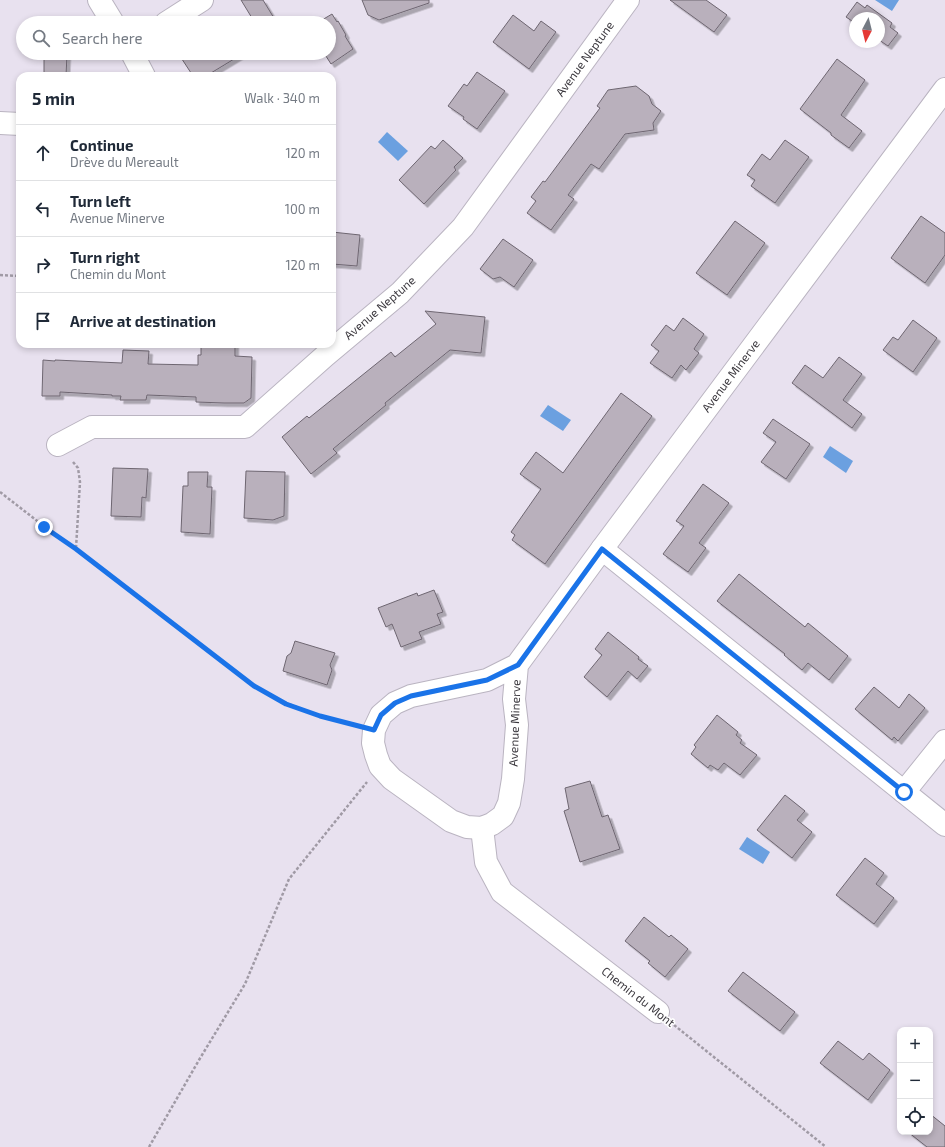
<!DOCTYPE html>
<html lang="en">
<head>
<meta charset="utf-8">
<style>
  :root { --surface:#fff; --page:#f2f2f3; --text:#1f2937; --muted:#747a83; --line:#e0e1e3 }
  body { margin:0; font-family:"Exo 2",sans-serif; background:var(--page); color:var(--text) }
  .controls { position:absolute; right:12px; bottom:12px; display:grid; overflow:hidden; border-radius:8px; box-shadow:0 2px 6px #0003 }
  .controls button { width:36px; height:36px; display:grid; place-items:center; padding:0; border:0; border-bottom:1px solid var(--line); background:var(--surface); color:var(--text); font:20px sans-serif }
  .compass { position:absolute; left:849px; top:12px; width:36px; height:36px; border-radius:50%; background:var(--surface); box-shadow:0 2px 6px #0003; rotate:187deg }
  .stop { position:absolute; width:12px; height:12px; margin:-9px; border:3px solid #1a73e8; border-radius:50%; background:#fff }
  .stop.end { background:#1a73e8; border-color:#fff; box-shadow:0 1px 4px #0008 }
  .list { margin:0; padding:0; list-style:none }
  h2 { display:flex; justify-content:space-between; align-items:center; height:52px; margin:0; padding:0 16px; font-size:17px }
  h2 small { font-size:13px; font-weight:400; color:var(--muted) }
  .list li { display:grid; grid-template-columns:26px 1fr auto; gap:12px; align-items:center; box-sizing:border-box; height:56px; padding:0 16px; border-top:1px solid var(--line) }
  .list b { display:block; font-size:15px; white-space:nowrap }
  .list p { margin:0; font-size:13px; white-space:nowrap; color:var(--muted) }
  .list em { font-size:13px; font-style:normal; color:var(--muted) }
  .icon { flex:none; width:22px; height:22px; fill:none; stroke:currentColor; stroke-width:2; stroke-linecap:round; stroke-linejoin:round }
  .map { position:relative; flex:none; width:945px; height:1147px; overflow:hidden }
  .search { position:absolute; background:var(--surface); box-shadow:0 2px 6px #0003; left:16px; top:16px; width:320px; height:44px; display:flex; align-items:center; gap:10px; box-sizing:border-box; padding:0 14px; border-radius:22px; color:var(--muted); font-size:15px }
  .panel { position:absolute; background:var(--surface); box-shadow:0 2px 6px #0003; left:16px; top:72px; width:320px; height:276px; border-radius:12px }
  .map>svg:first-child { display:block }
  .water { fill:#6ba0e0 }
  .building { fill:#b9b0bc; stroke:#6e6671; filter:url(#shadow) }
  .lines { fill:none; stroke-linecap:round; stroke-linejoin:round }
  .street-casing { stroke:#bab4c1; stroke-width:24 }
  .path { stroke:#a09aa5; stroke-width:2.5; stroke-dasharray:3 2; stroke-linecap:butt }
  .street { stroke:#fff; stroke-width:22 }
  .route { stroke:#1a73e8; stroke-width:5 }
  .labels { text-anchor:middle; stroke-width:3; stroke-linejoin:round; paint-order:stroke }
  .street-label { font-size:12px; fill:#3b383e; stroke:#fff }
</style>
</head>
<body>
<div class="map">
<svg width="945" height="1147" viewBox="0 0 945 1147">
  <defs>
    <filter id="shadow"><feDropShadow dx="3.5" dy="3.5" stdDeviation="0" flood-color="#0004"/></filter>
  </defs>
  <rect width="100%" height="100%" fill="#e8e1ef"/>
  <g class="water">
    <path d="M 875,0 L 899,0 L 892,11 Z"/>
    <path d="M 387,132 L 408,151 L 398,161 L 378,142 Z"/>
    <path d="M 548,405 L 571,420 L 563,431 L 540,416 Z"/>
    <path d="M 830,446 L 853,461 L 846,473 L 823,457 Z"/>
    <path d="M 747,837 L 770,852 L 763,864 L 739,849 Z"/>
  </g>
  <g class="building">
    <path d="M 241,0 L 263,0 L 277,23 L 255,23 Z"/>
    <path d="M 362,0 L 429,0 L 429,3 L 379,20 L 368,15 Z"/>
    <path d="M 670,0 L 706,0 L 727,15 L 714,32 Z"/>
    <path d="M 857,2 L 865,8 L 867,5 L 892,23 L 890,27 L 898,33 L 888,46 L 879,40 L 879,18 L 855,18 L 855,23 L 846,17 Z"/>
    <path d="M 332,14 L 337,22 L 338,21 L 346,35 L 345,36 L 353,49 L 331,64 L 324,53 L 329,53 L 329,23 L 317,23 Z"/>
    <path d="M 513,15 L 534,31 L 541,21 L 556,32 L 529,69 L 493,42 Z"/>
    <path d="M 178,53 L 244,53 L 206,76 L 193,76 Z"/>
    <path d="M 44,54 L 67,55 L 66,76 L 44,76 Z"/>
    <path d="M 837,59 L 865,80 L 841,115 L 862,131 L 849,148 L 831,135 L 831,133 L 800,109 Z"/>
    <path d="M 477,72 L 505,91 L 477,129 L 463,119 L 464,117 L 448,106 L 464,84 L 467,86 Z"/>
    <path d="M 636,86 L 649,96 L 652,104 L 661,111 L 653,123 L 654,130 L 625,134 L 599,169 L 591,164 L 568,195 L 574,199 L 551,230 L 527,213 L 536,201 L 531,197 L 543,181 L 545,182 L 600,108 L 597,106 L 608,90 Z"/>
    <path d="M 443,140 L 463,158 L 454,167 L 456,170 L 424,204 L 399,180 L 431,146 L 435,149 Z"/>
    <path d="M 785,140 L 809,157 L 775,203 L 751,186 L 755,180 L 747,175 L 762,154 L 770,160 Z"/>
    <path d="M 921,216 L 945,233 L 945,255 L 925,283 L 891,258 Z"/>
    <path d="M 735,221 L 765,243 L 727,295 L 696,273 Z"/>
    <path d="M 332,232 L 360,235 L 357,266 L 332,264 Z"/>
    <path d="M 503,239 L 533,260 L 514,287 L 500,277 L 493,279 L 480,269 Z"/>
    <path d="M 425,311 L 485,317 L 481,353 L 450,350 L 385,403 L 386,405 L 333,449 L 337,453 L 311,474 L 282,437 L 307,416 L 309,418 L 391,352 L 395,357 L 436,324 Z"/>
    <path d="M 683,318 L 704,334 L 694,349 L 699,353 L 686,370 L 681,365 L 672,378 L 650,363 L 659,351 L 651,345 L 666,325 L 674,331 Z"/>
    <path d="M 913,320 L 937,338 L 913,372 L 883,350 L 893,337 L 898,340 Z"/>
    <path d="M 201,344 L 235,344 L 235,356 L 252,357 L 251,398 L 244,403 L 224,403 L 196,402 L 196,397 L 147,395 L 146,400 L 120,400 L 121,396 L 112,396 L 112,395 L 60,392 L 60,396 L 42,396 L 43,360 L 55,361 L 55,360 L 122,363 L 123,350 L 149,351 L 148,364 L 198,365 L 198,355 L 201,355 Z"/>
    <path d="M 839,357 L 862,374 L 843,400 L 862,414 L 852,428 L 792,383 L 805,365 L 823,378 Z"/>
    <path d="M 621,393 L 652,416 L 545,564 L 512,540 L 515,535 L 511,532 L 541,489 L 520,474 L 536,452 L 563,473 Z"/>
    <path d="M 773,419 L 810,444 L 786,479 L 761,462 L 776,442 L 763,433 Z"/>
    <path d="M 113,468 L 148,469 L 146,498 L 142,497 L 141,517 L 111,516 Z"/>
    <path d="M 246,471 L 285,472 L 284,516 L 273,520 L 244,518 Z"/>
    <path d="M 188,472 L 208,472 L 207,487 L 212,487 L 210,534 L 181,532 L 183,486 L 188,486 Z"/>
    <path d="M 703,484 L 729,503 L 699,543 L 706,548 L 688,572 L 663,554 L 684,526 L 676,521 Z"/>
    <path d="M 739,574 L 805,627 L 808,623 L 848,656 L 829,680 L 808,663 L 802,670 L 784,655 L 785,654 L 717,601 Z"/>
    <path d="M 434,590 L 443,612 L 437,614 L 441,624 L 419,632 L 422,639 L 401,647 L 392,624 L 386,627 L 378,608 L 417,593 L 418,596 Z"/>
    <path d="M 608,632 L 639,657 L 638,659 L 648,666 L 637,679 L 628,671 L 607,697 L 584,677 L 602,655 L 595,649 Z"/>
    <path d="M 295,641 L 335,653 L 330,665 L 332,670 L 327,685 L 283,671 L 287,656 L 291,653 Z"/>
    <path d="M 874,687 L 899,708 L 909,694 L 925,708 L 898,741 L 894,737 L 892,740 L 855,709 Z"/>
    <path d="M 717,715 L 738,732 L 736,735 L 742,740 L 740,743 L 757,755 L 740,775 L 724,763 L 718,770 L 710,765 L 708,768 L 691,754 L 696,747 L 694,745 Z"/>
    <path d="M 590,781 L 602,817 L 608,815 L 620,849 L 580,862 L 564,811 L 569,809 L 565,788 Z"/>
    <path d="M 785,795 L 805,811 L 797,820 L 812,832 L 792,858 L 757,830 Z"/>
    <path d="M 865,858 L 884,873 L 876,884 L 894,898 L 874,924 L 836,895 Z"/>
    <path d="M 644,917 L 669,937 L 671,935 L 688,949 L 665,977 L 648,963 L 650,961 L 625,941 Z"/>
    <path d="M 743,972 L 795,1012 L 780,1031 L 728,991 Z"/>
    <path d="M 838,1041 L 863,1060 L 869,1053 L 890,1070 L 868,1100 L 820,1063 Z"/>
    <path d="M 930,1114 L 945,1126 L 945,1147 L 927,1147 L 908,1132 L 930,1132 Z"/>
  </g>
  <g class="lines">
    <g class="street-casing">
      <g id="street">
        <path d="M 99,0 L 113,23"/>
        <path d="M 166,23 L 202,0"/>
        <path d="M 132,53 L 144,76"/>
        <path d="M 0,123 L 20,124"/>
        <path d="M 58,445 L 92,427 L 245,427 L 326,355 L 400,293 L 463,227 L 628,0"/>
        <path d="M 602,549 L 945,825"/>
        <path d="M 517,665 L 514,699 L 517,725 L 513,779 L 509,803 L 503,816 L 492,824 L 482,828 L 467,827 L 451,821 L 392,779 L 380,766 L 376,755 L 373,743 L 374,730 L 381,715 L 395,703 L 411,696 L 487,680 L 517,665 L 602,549 L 945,89"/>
        <path d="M 904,792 L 945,741"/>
        <path d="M 482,828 L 486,862 L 502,892 L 658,1012"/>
      </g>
    </g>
    <g class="path">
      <path d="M 0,275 L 20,276"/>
      <path d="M 73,462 L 78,468 L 80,482 L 76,548"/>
      <path d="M 0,492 L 45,527 L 76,549 L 254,686 L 286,703 L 320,716 L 354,724"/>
      <path d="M 674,1025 L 826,1147"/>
      <path d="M 149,1147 L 199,1060 L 245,984 L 289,879 L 367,782"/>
    </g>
    <use href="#street" class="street"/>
  </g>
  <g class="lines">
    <path class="route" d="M 44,527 L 76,549 L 254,686 L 286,704 L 320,716 L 374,730 L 381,715 L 395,703 L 411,696 L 487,680 L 518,665 L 602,549 L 904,792"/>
  </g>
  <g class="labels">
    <g class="street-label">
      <text transform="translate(585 59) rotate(-54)" y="4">Avenue Neptune</text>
      <text transform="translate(380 308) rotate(-41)" y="4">Avenue Neptune</text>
      <text transform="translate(731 376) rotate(-53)" y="4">Avenue Minerve</text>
      <text transform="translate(515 723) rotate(-88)" y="4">Avenue Minerve</text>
      <text transform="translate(638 997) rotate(38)" y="4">Chemin du Mont</text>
    </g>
  </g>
</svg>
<div class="controls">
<button>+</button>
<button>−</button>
<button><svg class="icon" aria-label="locate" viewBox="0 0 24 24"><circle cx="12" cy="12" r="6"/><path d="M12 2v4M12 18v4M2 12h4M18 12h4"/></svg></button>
</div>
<svg class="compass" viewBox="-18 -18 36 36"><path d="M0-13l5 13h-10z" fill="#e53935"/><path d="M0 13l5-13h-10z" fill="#747a83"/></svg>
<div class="stop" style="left:904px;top:792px"></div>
<div class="stop end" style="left:44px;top:527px"></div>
<div class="search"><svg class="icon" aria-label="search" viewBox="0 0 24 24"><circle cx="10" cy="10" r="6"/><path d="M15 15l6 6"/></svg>Search here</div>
<section class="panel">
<h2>5 min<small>Walk · 340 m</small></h2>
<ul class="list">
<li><svg class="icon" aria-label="ahead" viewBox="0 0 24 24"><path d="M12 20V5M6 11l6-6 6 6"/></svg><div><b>Continue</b><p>Drève du Mereault</p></div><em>120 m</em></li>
<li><svg class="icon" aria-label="left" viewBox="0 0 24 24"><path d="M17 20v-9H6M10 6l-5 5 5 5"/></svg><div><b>Turn left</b><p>Avenue Minerve</p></div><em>100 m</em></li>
<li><svg class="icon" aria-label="right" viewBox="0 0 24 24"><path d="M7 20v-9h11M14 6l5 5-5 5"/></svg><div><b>Turn right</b><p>Chemin du Mont</p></div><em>120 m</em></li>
<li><svg class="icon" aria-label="arrive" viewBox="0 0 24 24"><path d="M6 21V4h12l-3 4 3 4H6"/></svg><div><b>Arrive at destination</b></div></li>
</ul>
</section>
</div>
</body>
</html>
